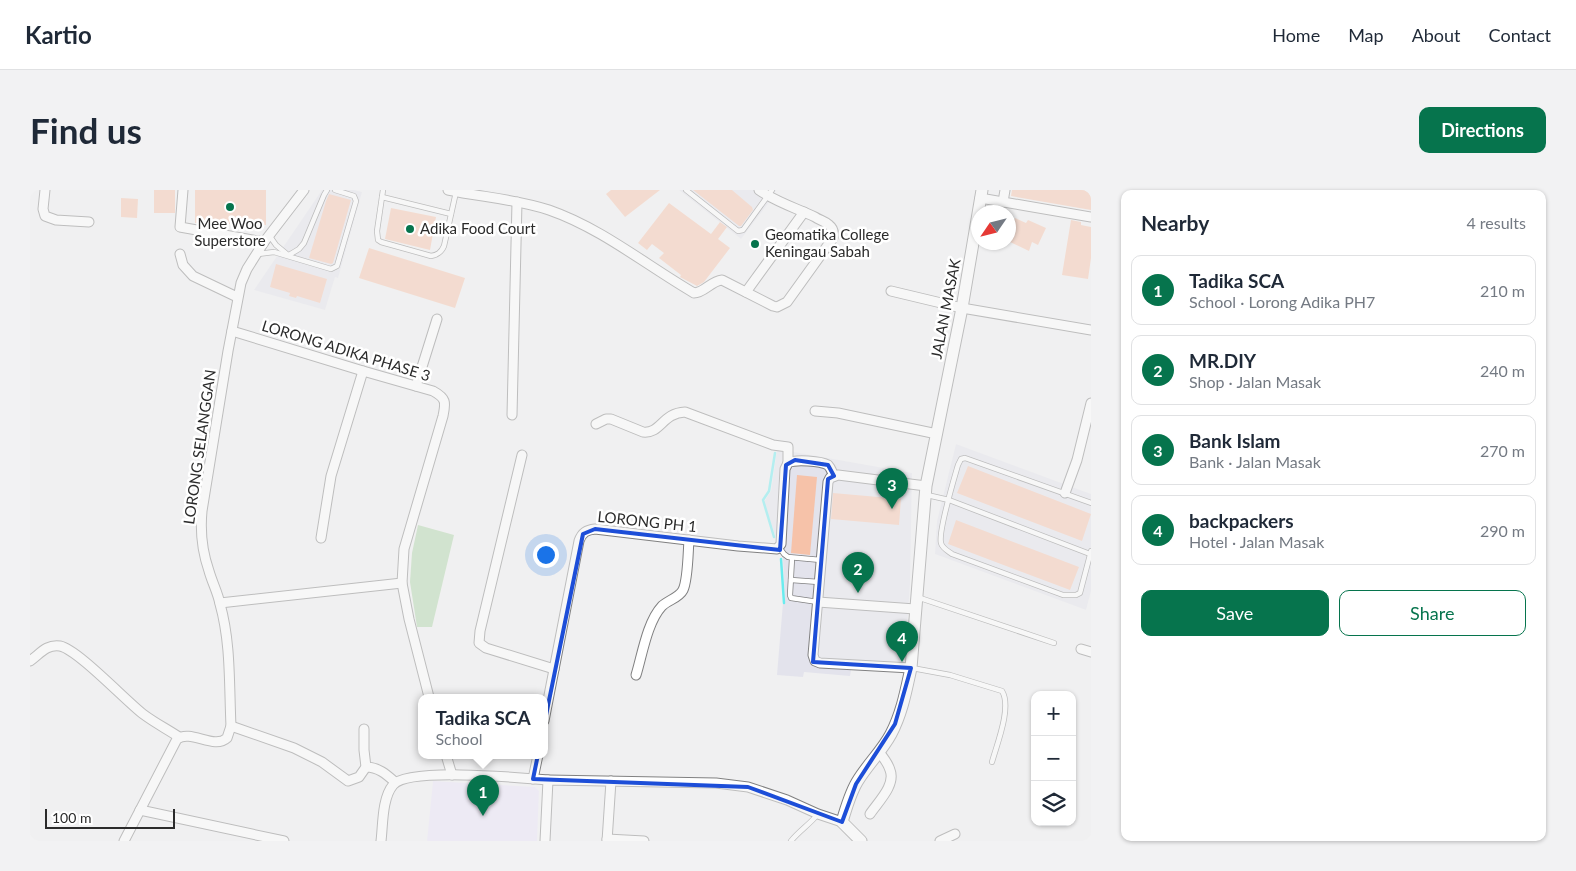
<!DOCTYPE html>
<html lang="en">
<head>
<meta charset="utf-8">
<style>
  :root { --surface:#fff; --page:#f2f2f3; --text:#1f2937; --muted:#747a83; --line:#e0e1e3; --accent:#06744d }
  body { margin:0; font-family:Lato,sans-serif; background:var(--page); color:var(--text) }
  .controls { position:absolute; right:15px; bottom:15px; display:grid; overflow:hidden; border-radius:10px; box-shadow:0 1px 4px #0004 }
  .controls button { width:45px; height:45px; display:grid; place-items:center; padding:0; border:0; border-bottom:1px solid var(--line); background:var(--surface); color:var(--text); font:25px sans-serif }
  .compass { position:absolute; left:941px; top:15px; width:45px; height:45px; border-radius:50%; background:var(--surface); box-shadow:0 1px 4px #0004; rotate:235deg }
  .scale { position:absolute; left:15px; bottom:12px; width:130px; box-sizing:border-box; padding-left:5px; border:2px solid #2b2b2b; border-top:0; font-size:14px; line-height:18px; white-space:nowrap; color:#2b2b2b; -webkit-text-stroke:4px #fff; paint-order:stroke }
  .you { position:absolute; left:515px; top:364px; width:18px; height:18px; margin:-12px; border:4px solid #fff; border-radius:50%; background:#1a73e8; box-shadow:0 0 0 8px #1a73e833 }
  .badge { display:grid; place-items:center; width:32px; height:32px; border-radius:50%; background:var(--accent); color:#fff; font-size:16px; font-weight:700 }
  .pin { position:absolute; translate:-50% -41px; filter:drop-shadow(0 1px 2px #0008) }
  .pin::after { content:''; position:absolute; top:26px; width:18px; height:15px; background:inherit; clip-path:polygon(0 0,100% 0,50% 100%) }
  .popup { position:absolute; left:388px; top:504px; width:130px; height:65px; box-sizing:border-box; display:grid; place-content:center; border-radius:10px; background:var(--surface); filter:drop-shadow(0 1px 4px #0005); font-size:16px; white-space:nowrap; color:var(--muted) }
  .popup b { font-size:19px; color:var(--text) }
  .popup::after { content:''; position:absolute; left:50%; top:100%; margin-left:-10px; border:10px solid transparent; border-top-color:var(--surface) }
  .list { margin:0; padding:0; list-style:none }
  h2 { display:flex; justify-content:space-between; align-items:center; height:65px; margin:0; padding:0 20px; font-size:21px }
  h2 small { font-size:16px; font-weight:400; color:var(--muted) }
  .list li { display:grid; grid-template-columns:32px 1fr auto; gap:15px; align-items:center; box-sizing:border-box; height:70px; margin:0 10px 10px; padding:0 10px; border:1px solid var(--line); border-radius:10px }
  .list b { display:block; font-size:19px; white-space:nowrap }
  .list p { margin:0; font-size:16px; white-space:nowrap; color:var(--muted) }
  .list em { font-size:16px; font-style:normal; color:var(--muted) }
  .actions { display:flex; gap:10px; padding:15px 20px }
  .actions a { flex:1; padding:11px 0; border:1px solid var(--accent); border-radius:10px; text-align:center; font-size:18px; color:var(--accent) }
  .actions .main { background:var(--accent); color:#fff }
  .icon { flex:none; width:28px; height:28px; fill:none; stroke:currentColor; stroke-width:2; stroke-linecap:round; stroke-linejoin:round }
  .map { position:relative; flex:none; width:1061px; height:651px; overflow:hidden; border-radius:10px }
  header { display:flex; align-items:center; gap:30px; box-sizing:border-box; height:70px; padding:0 25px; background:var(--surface); border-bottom:1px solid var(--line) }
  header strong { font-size:24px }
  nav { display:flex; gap:28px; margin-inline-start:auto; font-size:18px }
  .intro { display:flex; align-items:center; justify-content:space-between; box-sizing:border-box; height:120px; padding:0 30px }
  h1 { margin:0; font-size:35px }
  .button { padding:12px 22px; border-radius:10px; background:var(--accent); color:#fff; font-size:18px; font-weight:700 }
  main { display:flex; gap:30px; padding:0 30px }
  aside { flex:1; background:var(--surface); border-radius:10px; box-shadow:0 1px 4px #0004 }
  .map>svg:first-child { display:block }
  .built { fill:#e3e3ec }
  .education { fill:#e9e3f8 }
  .green { fill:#acd3a6 }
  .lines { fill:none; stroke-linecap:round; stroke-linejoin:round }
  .stream { stroke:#6aecef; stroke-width:2.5 }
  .building { fill:#f6c2a9 }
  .service-casing { stroke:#808081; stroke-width:6 }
  .minor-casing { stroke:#808081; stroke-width:11 }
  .tertiary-casing { stroke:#808081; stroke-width:13 }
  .service { stroke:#fff; stroke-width:4.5 }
  .minor { stroke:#fff; stroke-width:9 }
  .tertiary { stroke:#fff; stroke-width:11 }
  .marked { fill:none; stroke:#1d4ed8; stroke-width:4; stroke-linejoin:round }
  .poi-dot { fill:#06744d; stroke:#fff; stroke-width:2 }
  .labels { text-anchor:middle; stroke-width:5; stroke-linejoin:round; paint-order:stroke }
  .poi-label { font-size:15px; fill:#2b2b2b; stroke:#fff; text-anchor:start }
  .street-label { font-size:15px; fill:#2b2b2b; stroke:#fff }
</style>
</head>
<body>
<header>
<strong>Kartio</strong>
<nav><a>Home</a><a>Map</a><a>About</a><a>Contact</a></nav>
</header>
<div class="intro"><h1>Find us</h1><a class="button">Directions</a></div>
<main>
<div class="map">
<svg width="1061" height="651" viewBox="0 0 1061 651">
  <rect width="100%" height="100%" fill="#f0f0f1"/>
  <g class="built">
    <path d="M 292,0 L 324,0 L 332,2 L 308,88 L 305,87 L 295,120 L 224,100 Z"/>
    <path d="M 649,0 L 746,0 L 737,15 L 711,49 Z"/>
    <path d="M 926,254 L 1061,304 L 1061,401 L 1056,420 L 905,364 L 907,331 Z"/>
    <path d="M 747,259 L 882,283 L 880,394 L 874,482 L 821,480 L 820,486 L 774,482 L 773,487 L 747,485 L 753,413 L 755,413 L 753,369 L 734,312 L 741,301 Z"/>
  </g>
  <path class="education" d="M 403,591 L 505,597 L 509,601 L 507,651 L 397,651 Z"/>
  <path class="green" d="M 388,335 L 424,345 L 402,437 L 387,437 L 380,392 L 382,363 Z"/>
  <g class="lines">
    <g class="stream">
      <path d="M 744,347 L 733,310 L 739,301 L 745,263"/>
      <path d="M 751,369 L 754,413"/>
    </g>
  </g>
  <g class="building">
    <rect x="124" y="0" width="21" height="23"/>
    <path d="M 165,0 L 236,0 L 236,35 L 165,33 Z"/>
    <path d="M 581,0 L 630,0 L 595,27 L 576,4 Z"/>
    <path d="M 663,0 L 702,0 L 722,17 L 723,20 L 711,36 L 709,36 Z"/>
    <path d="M 982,0 L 1061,0 L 1061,20 L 981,6 Z"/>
    <path d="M 299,4 L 321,10 L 303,73 L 301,74 L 279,68 L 296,11 Z"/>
    <path d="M 91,8 L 108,9 L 107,28 L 91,27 Z"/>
    <path d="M 639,13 L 681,44 L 690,32 L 697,37 L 688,49 L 700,58 L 674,92 L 667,96 L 650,87 L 651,85 L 629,68 L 634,63 L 622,54 L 617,60 L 608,53 Z"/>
    <path d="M 361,18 L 406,27 L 400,60 L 355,49 Z"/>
    <path d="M 985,28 L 996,33 L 998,30 L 1016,38 L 1008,55 L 1002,52 L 999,61 L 978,51 L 978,42 Z"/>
    <path d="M 1041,30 L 1051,32 L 1051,35 L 1061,37 L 1061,68 L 1058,89 L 1032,85 Z"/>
    <path d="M 339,58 L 435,88 L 425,118 L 329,88 Z"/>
    <path d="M 246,74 L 297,89 L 290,113 L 267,106 L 266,108 L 259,106 L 260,103 L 240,97 Z"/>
    <path d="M 938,276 L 1061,324 L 1052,351 L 927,303 Z"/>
    <path d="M 767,285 L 787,287 L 780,365 L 761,363 Z"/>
    <path d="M 803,303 L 871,309 L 869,335 L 801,329 Z"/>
    <path d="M 926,330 L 1049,377 L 1040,400 L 918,354 Z"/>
  </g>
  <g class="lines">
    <g class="service-casing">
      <g id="service">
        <path d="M 353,0 L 347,41 L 348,50 L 351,52 L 401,66 C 407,65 411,63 414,56 L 426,2"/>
        <path d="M 656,0 L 708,41 L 713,40 L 742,0"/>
        <path d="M 352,7 L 421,24"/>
        <path d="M 239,45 L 246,55 L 258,65"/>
        <path d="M 228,64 L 244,62 L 301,79 L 307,76 L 326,11 L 324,6 L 305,0"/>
        <path d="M 259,65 L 269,59 L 274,53 L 294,5 L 297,0"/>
        <path d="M 897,305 L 919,310 L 1060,364"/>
        <path d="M 1061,313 L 935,268 L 931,269 L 928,275 C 924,289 908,342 911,353 C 912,358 918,361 922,364 L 1033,405 L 1046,405 L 1050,403 L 1061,361"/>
        <path d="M 749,357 L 754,364 L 758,367 L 791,370"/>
        <path d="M 762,368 L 760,405 L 761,408 L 788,412"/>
        <path d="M 761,390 L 789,392"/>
        <path d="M 887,407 L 1024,453"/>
        <path d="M 882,478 L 920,485 L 972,501 C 982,517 967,554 962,572"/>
        <path d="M 761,651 C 769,641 780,634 788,624"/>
      </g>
    </g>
    <g class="minor-casing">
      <g id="minor">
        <path d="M 15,0 L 13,19 L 15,26 L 26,30 L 59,32"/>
        <path d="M 153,0 L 150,37 L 234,52"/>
        <path d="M 418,0 C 451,7 486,9 519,20 C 571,38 616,75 664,103 C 674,103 681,91 692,90 L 743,116 L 747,117 L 757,112 L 803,48 C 804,43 803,38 799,35 C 795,31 789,30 785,27 C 766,18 746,12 729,0"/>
        <path d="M 950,8 L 1061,27"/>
        <path d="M 973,12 L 975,0"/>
        <path d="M 150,64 L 153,75 L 163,86 L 207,107"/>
        <path d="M 861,101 L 932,118 L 1061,140"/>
        <path d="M 716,102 L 774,22"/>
        <path d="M 202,141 L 333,181 L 403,201 C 416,208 416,212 413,226 L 374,359 L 372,393 L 379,429 L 399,507"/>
        <path d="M 386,196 L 407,129"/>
        <path d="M 785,221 L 808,223 L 907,244"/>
        <path d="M 482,225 L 487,12"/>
        <path d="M 566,234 L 576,229 L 581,229 L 613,242 C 631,244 632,223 655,222 L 743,255 L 758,257 L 758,273"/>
        <path d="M 492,265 L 450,441 L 449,453 L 456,458 L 524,479"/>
        <path d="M 1035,303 L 1047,270 L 1061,213"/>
        <path d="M 291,348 L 301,286 L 333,181"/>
        <path d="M 788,412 L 885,419"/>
        <path d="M 190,413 L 372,393"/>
        <path d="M 1051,459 L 1061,462"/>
        <path d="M 0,471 C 10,464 16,454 30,456 C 47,459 96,511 113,524 C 125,533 137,539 149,547"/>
        <path d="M 881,478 L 790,473 L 785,471 L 783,465 L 798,292 L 800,288 L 808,285 L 896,296"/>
        <path d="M 606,485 C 612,466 617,432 632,416 C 638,410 649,408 653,400 C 658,390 658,362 659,350"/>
        <path d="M 514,531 L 549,351 C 552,342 557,340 565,339 L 708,356 L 747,359 L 751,354 L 755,279 L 758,273 C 765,269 791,271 798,275 C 801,278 802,282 804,286"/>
        <path d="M 201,536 L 264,558 L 292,572 L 318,591 L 329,587 L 336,577 L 334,560 L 334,539"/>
        <path d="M 416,565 L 422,585"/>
        <path d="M 336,577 C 348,577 356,584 365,592"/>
        <path d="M 503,589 L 508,565"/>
        <path d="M 110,620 L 254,651"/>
        <path d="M 840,624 C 848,612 866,595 860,580 C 858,573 853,567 849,562"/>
        <path d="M 577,649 L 614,651"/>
        <path d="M 94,651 L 147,549 C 161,539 184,560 197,548 L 201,536 C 199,495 201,453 190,414 C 188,403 182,392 179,381 C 172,361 170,342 172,321 L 198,161 L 211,93 L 217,79 L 234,52 L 274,0"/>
        <path d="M 351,651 C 353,635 352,608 363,595 C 378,577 493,588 518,590"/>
        <path d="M 515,651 L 518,590 L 686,593 L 718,597 L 757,610 L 788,624 L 812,632"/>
        <path d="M 577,651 L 581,591"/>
        <path d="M 910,651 L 925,644"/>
      </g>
    </g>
    <g class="tertiary-casing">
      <path id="tertiary" d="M 831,651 L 812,632 C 816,618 820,604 827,592 C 837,575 852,561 861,544 C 872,523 876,501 881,478 L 896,296 L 932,118 L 952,0"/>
    </g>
    <use href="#service" class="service"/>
    <use href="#minor" class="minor"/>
    <use href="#tertiary" class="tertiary"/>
  </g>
  <path d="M0 0H1061V651H0ZM 765,270 L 798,275 L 804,286 L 798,289 L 783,472 L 881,478 L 865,534 L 826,594 L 812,632 L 718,597 L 503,589 L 553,344 L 565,339 L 750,360 L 756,275 Z" fill="#f0f0f1" fill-opacity=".55" fill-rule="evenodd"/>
  <path class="marked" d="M 765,270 L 798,275 L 804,286 L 798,289 L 783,472 L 881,478 L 865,534 L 826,594 L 812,632 L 718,597 L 503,589 L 553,344 L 565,339 L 750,360 L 756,275 Z"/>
  <g class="poi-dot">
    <circle cx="200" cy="17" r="5"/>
    <circle cx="380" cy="39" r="5"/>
    <circle cx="725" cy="54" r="5"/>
  </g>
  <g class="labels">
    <g class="poi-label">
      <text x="200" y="39" text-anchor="middle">Mee Woo<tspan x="200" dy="17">Superstore</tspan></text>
      <text x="390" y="44">Adika Food Court</text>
      <text x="735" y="50">Geomatika College<tspan x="735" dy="17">Keningau Sabah</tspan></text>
    </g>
    <g class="street-label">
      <text transform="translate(916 119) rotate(-79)" y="5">JALAN MASAK</text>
      <text transform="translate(316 161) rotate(17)" y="5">LORONG ADIKA PHASE 3</text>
      <text transform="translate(170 257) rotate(-82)" y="5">LORONG SELANGGAN</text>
      <text transform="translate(617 332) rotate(6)" y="5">LORONG PH 1</text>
    </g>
  </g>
</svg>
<div class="controls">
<button>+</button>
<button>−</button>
<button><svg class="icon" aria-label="layers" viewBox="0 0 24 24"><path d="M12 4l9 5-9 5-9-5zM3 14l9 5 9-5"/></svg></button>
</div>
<svg class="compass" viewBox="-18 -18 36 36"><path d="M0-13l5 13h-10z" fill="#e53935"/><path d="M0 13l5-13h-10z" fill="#747a83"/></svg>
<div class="scale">100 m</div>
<div class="you"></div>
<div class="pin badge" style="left:453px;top:626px">1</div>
<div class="popup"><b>Tadika SCA</b>School</div>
<div class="pin badge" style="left:828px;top:403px">2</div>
<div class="pin badge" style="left:862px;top:319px">3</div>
<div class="pin badge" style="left:872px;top:472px">4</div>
</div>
<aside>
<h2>Nearby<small>4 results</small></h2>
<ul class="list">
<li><span class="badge">1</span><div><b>Tadika SCA</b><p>School · Lorong Adika PH7</p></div><em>210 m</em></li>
<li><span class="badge">2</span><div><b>MR.DIY</b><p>Shop · Jalan Masak</p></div><em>240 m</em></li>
<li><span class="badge">3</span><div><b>Bank Islam</b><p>Bank · Jalan Masak</p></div><em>270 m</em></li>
<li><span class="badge">4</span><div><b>backpackers</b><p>Hotel · Jalan Masak</p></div><em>290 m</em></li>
</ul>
<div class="actions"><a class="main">Save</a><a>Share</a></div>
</aside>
</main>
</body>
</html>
